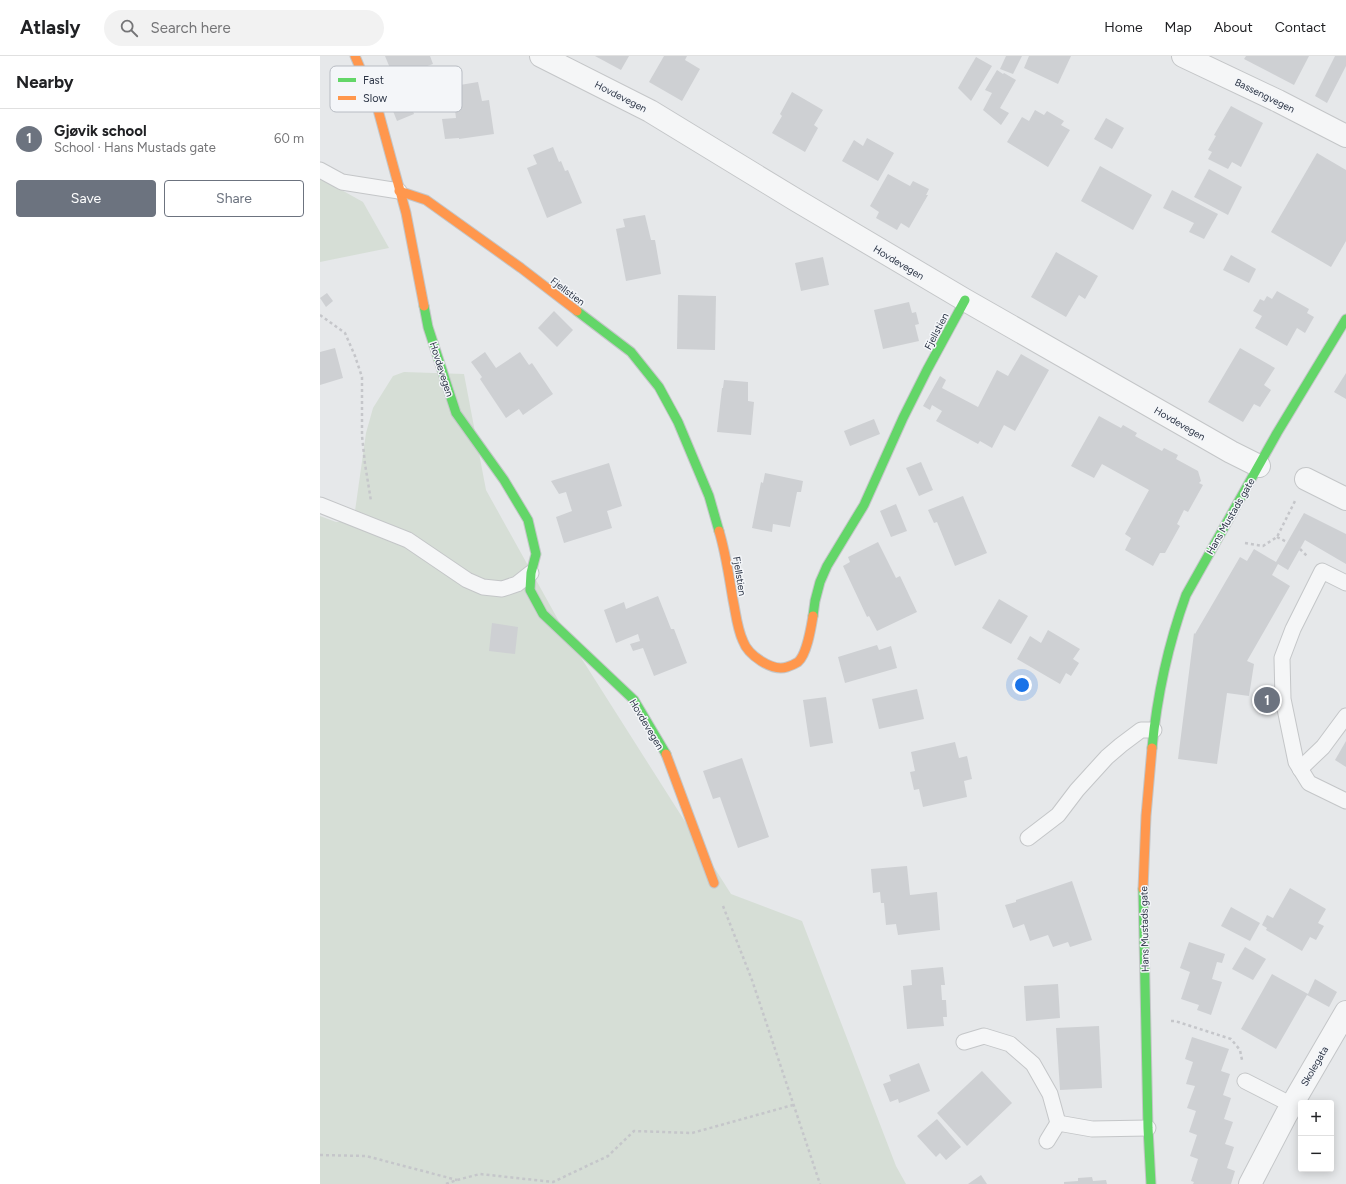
<!DOCTYPE html>
<html lang="en">
<head>
<meta charset="utf-8">
<style>
  :root { --surface:#fff; --page:#f2f2f2; --text:#202124; --muted:#757577; --line:#e0e0e0; --accent:#6c737f }
  body { margin:0; font-family:Figtree,sans-serif; background:var(--page); color:var(--text) }
  .controls { position:absolute; right:12px; bottom:12px; display:grid; overflow:hidden; border-radius:4px; box-shadow:0 2px 10px #0003 }
  .controls button { width:36px; height:36px; display:grid; place-items:center; padding:0; border:0; border-bottom:1px solid var(--line); background:var(--surface); color:var(--text); font:20px sans-serif }
  .you { position:absolute; left:702px; top:629px; width:14px; height:14px; margin:-10px; border:3px solid #fff; border-radius:50%; background:#1a73e8; box-shadow:0 0 0 6px #1a73e833 }
  .badge { display:grid; place-items:center; width:26px; height:26px; border-radius:50%; background:var(--accent); color:#fff; font-size:13px; font-weight:700 }
  .pin { position:absolute; translate:-50% -50%; border:2px solid #fff; box-shadow:0 1px 4px #0006 }
  .list { margin:0; padding:0; list-style:none }
  h2 { display:flex; justify-content:space-between; align-items:center; height:52px; margin:0; padding:0 16px; font-size:17px }
  h2 small { font-size:13px; font-weight:400; color:var(--muted) }
  .list li { display:grid; grid-template-columns:26px 1fr auto; gap:12px; align-items:center; box-sizing:border-box; height:60px; padding:0 16px; border-top:1px solid var(--line) }
  .list b { display:block; font-size:15px; white-space:nowrap }
  .list p { margin:0; font-size:13px; white-space:nowrap; color:var(--muted) }
  .list em { font-size:13px; font-style:normal; color:var(--muted) }
  .actions { display:flex; gap:8px; padding:12px 16px }
  .actions a { flex:1; padding:9px 0; border:1px solid var(--accent); border-radius:4px; text-align:center; font-size:14px; color:var(--accent) }
  .actions .main { background:var(--accent); color:#fff }
  .icon { flex:none; width:22px; height:22px; fill:none; stroke:currentColor; stroke-width:2; stroke-linecap:round; stroke-linejoin:round }
  .map { position:relative; flex:none; width:1026px; height:1128px; overflow:hidden }
  header { display:flex; align-items:center; gap:24px; box-sizing:border-box; height:56px; padding:0 20px; background:var(--surface); border-bottom:1px solid var(--line) }
  header strong { font-size:19px }
  nav { display:flex; gap:22px; margin-inline-start:auto; font-size:14px }
  .search { width:280px; height:36px; background:var(--page); display:flex; align-items:center; gap:10px; box-sizing:border-box; padding:0 14px; border-radius:22px; color:var(--muted); font-size:15px }
  main { display:flex }
  aside { flex:1; background:var(--surface) }
  .map>svg:first-child { display:block }
  .green { fill:#d6ded6 }
  .building { fill:#ced0d3 }
  .lines { fill:none; stroke-linecap:round; stroke-linejoin:round }
  .lane-casing { stroke:#c4c6c8; stroke-width:17 }
  .street-casing { stroke:#c4c6c8; stroke-width:24 }
  .fast-casing { stroke:#c4c6c8; stroke-width:11 }
  .slow-casing { stroke:#c4c6c8; stroke-width:11 }
  .path { stroke:#c5c6ca; stroke-width:2.5; stroke-dasharray:3 3; stroke-linecap:butt }
  .lane { stroke:#f5f6f7; stroke-width:15 }
  .street { stroke:#f5f6f7; stroke-width:22 }
  .fast { stroke:#63d668; stroke-width:9 }
  .slow { stroke:#ff974d; stroke-width:9 }
  .labels { text-anchor:middle; stroke-width:3; stroke-linejoin:round; paint-order:stroke }
  .street-label { font-size:10px; fill:#2b3445; stroke:#f4f6f9 }
  .key { fill:#f4f6f9; stroke:#b8bcc3; stroke-width:1 }
  .key-label { font-size:11px; fill:#2b3445 }
</style>
</head>
<body>
<header>
<strong>Atlasly</strong>
<div class="search"><svg class="icon" aria-label="search" viewBox="0 0 24 24"><circle cx="10" cy="10" r="6"/><path d="M15 15l6 6"/></svg>Search here</div>
<nav><a>Home</a><a>Map</a><a>About</a><a>Contact</a></nav>
</header>
<main>
<aside>
<h2>Nearby<small></small></h2>
<ul class="list">
<li><span class="badge">1</span><div><b>Gjøvik school</b><p>School · Hans Mustads gate</p></div><em>60 m</em></li>
</ul>
<div class="actions"><a class="main">Save</a><a>Share</a></div>
</aside>
<div class="map">
<svg width="1026" height="1128" viewBox="0 0 1026 1128">
  <rect width="100%" height="100%" fill="#e6e8ea"/>
  <g class="green">
    <path d="M 0,122 L 43,146 L 69,192 L 0,206 Z"/>
    <path d="M 84,316 L 144,318 L 166,434 L 246,578 L 411,838 L 482,865 L 576,1110 L 586,1128 L 0,1128 L 0,460 L 16,466 L 29,466 L 35,455 L 46,377 L 53,352 L 73,320 Z"/>
  </g>
  <g class="building">
    <path d="M 65,0 L 110,0 L 113,8 L 99,13 L 103,23 L 82,31 L 77,15 L 72,17 Z"/>
    <path d="M 275,0 L 309,0 L 301,14 Z"/>
    <path d="M 344,0 L 367,0 L 365,4 L 380,13 L 362,45 L 329,26 Z"/>
    <path d="M 686,0 L 702,0 L 693,18 L 680,13 Z"/>
    <path d="M 709,0 L 751,0 L 738,28 L 704,12 Z"/>
    <path d="M 926,0 L 989,0 L 974,29 L 924,3 Z"/>
    <path d="M 1015,0 L 1026,0 L 1026,10 L 1007,47 L 995,40 Z"/>
    <path d="M 656,1 L 672,10 L 651,45 L 638,32 Z"/>
    <path d="M 677,14 L 683,18 L 684,17 L 696,24 L 680,52 L 689,57 L 681,69 L 663,54 L 672,37 L 665,34 Z"/>
    <path d="M 158,26 L 162,45 L 169,44 L 174,78 L 139,83 L 139,82 L 125,83 L 122,63 L 136,62 L 133,38 L 141,36 L 140,29 Z"/>
    <path d="M 90,30 L 95,45 L 90,47 L 94,58 L 77,65 L 67,40 Z"/>
    <path d="M 472,36 L 503,54 L 494,69 L 498,72 L 485,96 L 452,77 L 462,60 L 460,58 Z"/>
    <path d="M 911,50 L 943,67 L 921,111 L 912,106 L 908,113 L 888,103 L 892,96 L 888,94 L 896,80 L 894,79 Z"/>
    <path d="M 715,54 L 724,59 L 727,55 L 744,65 L 741,69 L 750,74 L 728,111 L 687,86 L 702,61 L 709,65 Z"/>
    <path d="M 786,62 L 804,72 L 792,93 L 774,83 Z"/>
    <path d="M 547,82 L 574,97 L 558,125 L 522,105 L 534,84 L 543,90 Z"/>
    <path d="M 233,91 L 239,106 L 241,105 L 245,115 L 248,114 L 262,147 L 227,162 L 207,112 L 217,108 L 213,99 Z"/>
    <path d="M 997,97 L 1026,114 L 1026,185 L 1011,211 L 951,176 Z"/>
    <path d="M 780,110 L 832,139 L 813,174 L 761,145 Z"/>
    <path d="M 889,113 L 922,131 L 908,159 L 874,141 Z"/>
    <path d="M 568,118 L 590,130 L 593,125 L 609,133 L 606,139 L 608,139 L 589,172 L 581,167 L 577,174 L 556,162 L 559,156 L 550,150 Z"/>
    <path d="M 852,134 L 898,158 L 884,183 L 869,176 L 874,167 L 843,152 Z"/>
    <path d="M 325,159 L 331,184 L 335,184 L 341,218 L 306,225 L 296,173 L 305,171 L 303,163 Z"/>
    <path d="M 736,196 L 778,220 L 765,243 L 759,239 L 746,261 L 711,241 Z"/>
    <path d="M 911,199 L 936,213 L 929,227 L 903,214 Z"/>
    <path d="M 503,201 L 509,229 L 481,235 L 475,207 Z"/>
    <path d="M 957,235 L 989,253 L 987,257 L 994,261 L 985,277 L 977,272 L 967,290 L 935,272 L 942,260 L 933,255 L 940,243 L 944,245 L 947,240 L 952,243 Z"/>
    <path d="M 7,237 L 13,245 L 6,251 L 0,242 Z"/>
    <path d="M 358,239 L 396,240 L 395,294 L 357,293 Z"/>
    <path d="M 589,246 L 592,257 L 596,256 L 599,268 L 595,269 L 599,285 L 563,293 L 554,254 Z"/>
    <path d="M 234,255 L 253,274 L 237,291 L 218,272 Z"/>
    <path d="M 15,292 L 23,322 L 0,329 L 0,296 Z"/>
    <path d="M 920,292 L 955,312 L 944,329 L 951,334 L 940,351 L 934,348 L 923,366 L 888,346 Z"/>
    <path d="M 165,296 L 176,312 L 200,296 L 209,309 L 212,307 L 233,338 L 203,359 L 199,353 L 186,362 L 160,323 L 162,321 L 151,306 Z"/>
    <path d="M 701,298 L 729,314 L 695,375 L 684,369 L 672,392 L 660,385 L 658,388 L 616,365 L 622,355 L 612,349 L 610,354 L 603,350 L 620,320 L 626,324 L 622,332 L 658,351 L 677,314 L 688,320 Z"/>
    <path d="M 1026,317 L 1026,343 L 1014,336 Z"/>
    <path d="M 404,324 L 428,326 L 428,345 L 434,346 L 431,379 L 397,376 L 402,332 L 403,332 Z"/>
    <path d="M 779,360 L 801,372 L 803,369 L 817,377 L 815,380 L 842,395 L 844,392 L 858,399 L 856,403 L 878,415 L 881,425 L 879,427 L 883,429 L 868,456 L 864,454 L 857,468 L 860,470 L 845,497 L 840,497 L 833,510 L 805,494 L 811,482 L 805,478 L 829,434 L 782,408 L 774,422 L 751,410 Z"/>
    <path d="M 554,363 L 560,378 L 530,390 L 524,375 Z"/>
    <path d="M 601,406 L 613,434 L 599,440 L 586,412 Z"/>
    <path d="M 289,407 L 302,450 L 287,455 L 292,472 L 244,487 L 236,461 L 252,455 L 246,436 L 239,438 L 231,425 Z"/>
    <path d="M 445,417 L 483,425 L 481,436 L 477,436 L 470,471 L 453,468 L 452,476 L 432,472 L 441,426 L 443,427 Z"/>
    <path d="M 643,440 L 667,497 L 635,510 L 617,466 L 614,467 L 608,454 Z"/>
    <path d="M 576,448 L 587,475 L 571,481 L 560,455 Z"/>
    <path d="M 984,457 L 1026,478 L 1026,508 L 985,484 L 968,514 L 958,508 L 952,519 L 970,530 L 927,605 L 934,608 L 929,640 L 907,637 L 897,708 L 858,703 L 874,577 L 875,578 L 920,501 L 927,505 L 934,493 L 956,506 Z"/>
    <path d="M 558,486 L 576,522 L 580,520 L 597,556 L 557,575 L 549,560 L 547,561 L 523,510 L 530,506 L 528,501 Z"/>
    <path d="M 338,540 L 351,573 L 354,573 L 367,607 L 334,620 L 323,592 L 313,595 L 310,588 L 320,585 L 318,578 L 296,587 L 284,554 L 304,546 L 306,553 Z"/>
    <path d="M 679,543 L 708,560 L 691,588 L 662,572 Z"/>
    <path d="M 172,567 L 198,571 L 195,598 L 169,595 Z"/>
    <path d="M 728,574 L 760,593 L 753,603 L 759,607 L 751,620 L 746,617 L 740,628 L 697,603 L 710,580 L 721,587 Z"/>
    <path d="M 557,589 L 559,594 L 571,590 L 577,612 L 525,627 L 518,601 Z"/>
    <path d="M 597,633 L 604,663 L 559,673 L 552,643 Z"/>
    <path d="M 506,641 L 513,687 L 490,691 L 483,644 Z"/>
    <path d="M 1026,685 L 1026,711 L 1015,704 Z"/>
    <path d="M 635,686 L 639,702 L 647,700 L 652,723 L 644,725 L 647,741 L 603,751 L 599,733 L 594,734 L 590,716 L 595,715 L 591,696 Z"/>
    <path d="M 422,702 L 449,781 L 418,792 L 400,741 L 393,743 L 383,715 Z"/>
    <path d="M 587,810 L 590,839 L 617,836 L 620,874 L 578,879 L 576,868 L 566,869 L 564,847 L 561,847 L 560,836 L 553,837 L 551,813 Z"/>
    <path d="M 752,825 L 772,884 L 750,891 L 748,886 L 733,891 L 728,879 L 710,885 L 704,868 L 693,872 L 685,849 L 696,846 L 696,844 Z"/>
    <path d="M 970,832 L 1006,853 L 998,867 L 1004,870 L 996,884 L 990,881 L 982,895 L 946,874 L 947,872 L 942,869 L 947,859 L 953,862 Z"/>
    <path d="M 911,851 L 940,867 L 930,885 L 901,870 Z"/>
    <path d="M 869,886 L 905,898 L 902,907 L 897,906 L 892,923 L 902,926 L 891,959 L 877,954 L 879,949 L 861,943 L 870,916 L 860,912 Z"/>
    <path d="M 925,891 L 946,903 L 933,924 L 912,913 Z"/>
    <path d="M 623,911 L 625,929 L 621,929 L 622,944 L 626,944 L 627,961 L 623,961 L 624,970 L 587,973 L 583,930 L 592,929 L 591,914 Z"/>
    <path d="M 952,918 L 988,938 L 995,923 L 1017,936 L 1009,951 L 987,939 L 956,993 L 921,973 Z"/>
    <path d="M 738,928 L 740,962 L 706,965 L 704,930 Z"/>
    <path d="M 779,970 L 782,1032 L 740,1034 L 736,972 Z"/>
    <path d="M 872,981 L 909,993 L 901,1015 L 910,1018 L 903,1039 L 911,1042 L 904,1063 L 913,1066 L 905,1088 L 914,1091 L 907,1112 L 915,1115 L 911,1128 L 873,1128 L 874,1126 L 871,1125 L 878,1103 L 870,1100 L 877,1079 L 869,1076 L 876,1055 L 867,1052 L 875,1030 L 866,1028 L 873,1006 L 865,1003 Z"/>
    <path d="M 599,1007 L 610,1035 L 579,1047 L 578,1043 L 570,1046 L 563,1028 L 571,1025 L 569,1019 Z"/>
    <path d="M 662,1015 L 692,1047 L 647,1090 L 617,1057 Z"/>
    <path d="M 617,1063 L 641,1091 L 626,1104 L 620,1097 L 616,1101 L 597,1080 Z"/>
    <path d="M 661,1119 L 667,1128 L 648,1128 Z"/>
    <path d="M 772,1121 L 773,1125 L 786,1124 L 787,1128 L 744,1128 L 744,1126 L 758,1125 L 758,1122 Z"/>
  </g>
  <g class="lines">
    <g class="lane-casing">
      <g id="lane">
        <path d="M 0,114 L 22,126 L 79,135"/>
        <path d="M 0,449 L 88,484 L 147,524 L 163,531 L 182,533 L 197,528 L 211,517"/>
        <path d="M 1026,527 L 1002,515 L 973,573 L 962,602 L 963,643 L 976,706 L 989,727 L 1026,745"/>
        <path d="M 980,713 L 1003,691 L 1026,660"/>
        <path d="M 708,782 L 738,759 L 757,734 L 787,701 L 801,689 L 821,674 L 834,674"/>
        <path d="M 644,986 L 664,980 L 690,988 L 713,1008 L 730,1038 L 738,1067"/>
        <path d="M 925,1025 L 972,1049"/>
        <path d="M 727,1085 L 738,1067 L 772,1073 L 828,1072"/>
      </g>
    </g>
    <g class="street-casing">
      <g id="street">
        <path d="M 221,0 L 330,55 L 476,144 L 645,244 L 911,396 L 939,410"/>
        <path d="M 863,0 L 958,45 L 1026,80"/>
        <path d="M 986,423 L 1026,443"/>
        <path d="M 930,1128 L 966,1059 L 1026,956"/>
      </g>
    </g>
    <g class="fast-casing">
      <g id="fast">
        <path d="M 104,250 L 108,271 L 136,357 L 184,424 L 208,464 L 216,498 L 211,517 L 210,534 L 223,558 L 314,644 L 346,698"/>
        <path d="M 257,255 L 311,296 L 339,331 L 358,366 L 389,440 L 399,475"/>
        <path d="M 493,560 L 495,545 L 500,526 L 507,510 L 544,449 L 583,362 L 607,314 L 645,244"/>
        <path d="M 832,692 C 837,640 848,589 866,539 L 957,377 L 1026,263"/>
        <path d="M 823,833 L 828,1072 L 831,1128"/>
      </g>
    </g>
    <g class="slow-casing">
      <g id="slow">
        <path d="M 35,0 L 58,54 L 86,157 L 104,250"/>
        <path d="M 79,135 L 106,144 L 201,212 L 257,255"/>
        <path d="M 399,475 C 406,498 409,521 413,544 C 416,558 417,572 423,585 C 428,599 452,616 467,611 C 470,610 475,608 478,606 C 487,598 491,572 493,560"/>
        <path d="M 346,698 L 394,827"/>
        <path d="M 823,833 L 826,760 L 832,692"/>
      </g>
    </g>
    <g class="path">
      <path d="M 0,259 L 25,277 L 35,300 L 42,321 L 42,380 L 45,408 L 51,445"/>
      <path d="M 957,481 L 967,486"/>
      <path d="M 925,487 L 943,490 L 957,481 L 975,445"/>
      <path d="M 980,493 L 987,500"/>
      <path d="M 403,850 L 432,924 L 500,1128"/>
      <path d="M 851,965 L 855,965 L 911,983 L 920,994 L 922,1004"/>
      <path d="M 0,1099 L 46,1100 L 137,1124"/>
      <path d="M 126,1128 L 137,1124 L 160,1118 L 233,1126 L 288,1100 L 314,1075 L 372,1077 L 473,1049"/>
    </g>
    <use href="#lane" class="lane"/>
    <use href="#street" class="street"/>
    <use href="#fast" class="fast"/>
    <use href="#slow" class="slow"/>
  </g>
  <g class="labels">
    <g class="street-label">
      <text transform="translate(945 39) rotate(26)" y="4">Bassengvegen</text>
      <text transform="translate(301 40) rotate(27)" y="4">Hovdevegen</text>
      <text transform="translate(579 206) rotate(31)" y="4">Hovdevegen</text>
      <text transform="translate(248 235) rotate(37)" y="4">Fjellstien</text>
      <text transform="translate(616 275) rotate(-62)" y="4">Fjellstien</text>
      <text transform="translate(122 313) rotate(72)" y="4">Hovdevegen</text>
      <text transform="translate(860 367) rotate(30)" y="4">Hovdevegen</text>
      <text transform="translate(910 460) rotate(-60)" y="4">Hans Mustads gate</text>
      <text transform="translate(420 520) rotate(81)" y="4">Fjellstien</text>
      <text transform="translate(327 668) rotate(59)" y="4">Hovdevegen</text>
      <text transform="translate(824 873) rotate(-91)" y="4">Hans Mustads gate</text>
      <text transform="translate(994 1010) rotate(-60)" y="4">Skolegata</text>
    </g>
  </g>
  <rect x="10" y="10" width="132" height="46" rx="6" class="key"/>
  <rect x="18" y="22" width="18" height="4" fill="#63d668"/>
  <rect x="18" y="40" width="18" height="4" fill="#ff974d"/>
  <g class="key-label">
    <text x="43" y="28">Fast</text>
    <text x="43" y="46">Slow</text>
  </g>
</svg>
<div class="controls">
<button>+</button>
<button>−</button>
</div>
<div class="you"></div>
<div class="pin badge" style="left:947px;top:644px">1</div>
</div>
</main>
</body>
</html>
